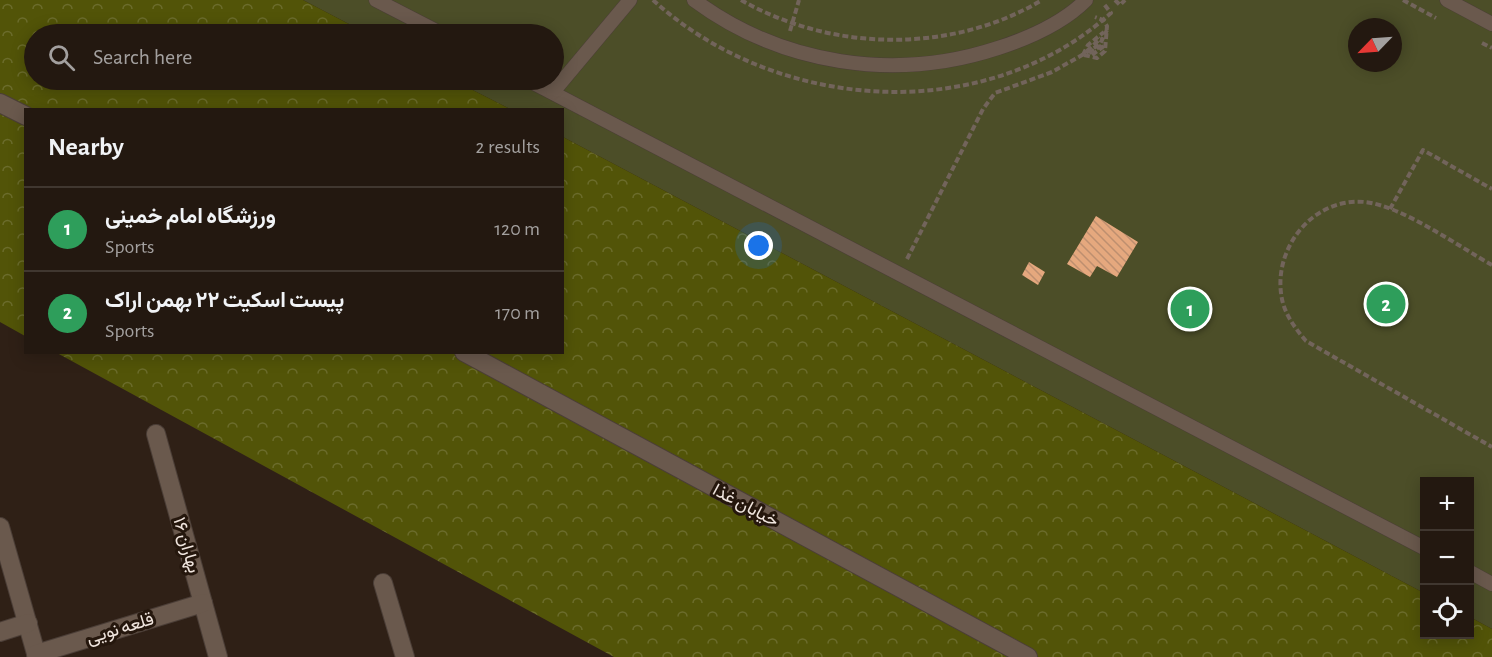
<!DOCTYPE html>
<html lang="en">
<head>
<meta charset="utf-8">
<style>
  :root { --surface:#231810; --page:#2f251e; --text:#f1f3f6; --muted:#a3a09f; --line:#403730; --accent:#6ec2f4 }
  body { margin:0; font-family:"Alegreya Sans",Vazirmatn,sans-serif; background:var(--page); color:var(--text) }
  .controls { position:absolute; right:18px; bottom:18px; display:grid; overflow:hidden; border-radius:0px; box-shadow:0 3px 15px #0003 }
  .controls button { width:54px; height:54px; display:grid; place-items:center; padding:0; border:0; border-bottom:2px solid var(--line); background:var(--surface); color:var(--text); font:30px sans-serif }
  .compass { position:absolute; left:1348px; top:18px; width:54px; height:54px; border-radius:50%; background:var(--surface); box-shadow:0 3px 15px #0003; rotate:245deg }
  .you { position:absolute; left:759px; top:246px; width:21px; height:21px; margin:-15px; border:4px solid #fff; border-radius:50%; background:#1a73e8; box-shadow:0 0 0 9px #1a73e833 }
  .badge { display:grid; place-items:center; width:39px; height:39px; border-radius:50%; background:var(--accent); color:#fff; font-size:20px; font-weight:700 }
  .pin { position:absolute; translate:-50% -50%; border:3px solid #fff; box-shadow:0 2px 6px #0006 }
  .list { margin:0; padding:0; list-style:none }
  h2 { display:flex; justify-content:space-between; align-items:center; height:78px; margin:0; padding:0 24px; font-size:26px }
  h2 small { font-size:20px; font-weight:400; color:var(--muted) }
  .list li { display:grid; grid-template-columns:39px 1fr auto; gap:18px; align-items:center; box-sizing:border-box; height:84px; padding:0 24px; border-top:2px solid var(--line) }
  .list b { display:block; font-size:22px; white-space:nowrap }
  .list p { margin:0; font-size:20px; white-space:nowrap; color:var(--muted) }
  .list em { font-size:20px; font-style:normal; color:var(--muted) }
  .icon { flex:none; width:33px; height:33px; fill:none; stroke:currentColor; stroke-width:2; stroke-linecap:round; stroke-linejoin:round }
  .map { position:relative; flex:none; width:1492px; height:657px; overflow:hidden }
  .search { position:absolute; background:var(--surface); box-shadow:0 3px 15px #0003; left:24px; top:24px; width:540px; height:66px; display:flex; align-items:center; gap:15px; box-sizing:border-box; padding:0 21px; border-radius:33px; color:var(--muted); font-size:22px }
  .panel { position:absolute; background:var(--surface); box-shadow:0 3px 15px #0003; left:24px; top:108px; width:540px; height:246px; border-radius:0px }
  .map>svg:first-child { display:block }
  .green { fill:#4c4e28; fill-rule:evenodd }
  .forest { fill:url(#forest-crowns) }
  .building { fill:url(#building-back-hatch) }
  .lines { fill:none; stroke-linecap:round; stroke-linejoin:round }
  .lane-casing { stroke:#4b3e37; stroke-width:15 }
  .street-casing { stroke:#4b3e37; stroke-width:20 }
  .path { stroke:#72645b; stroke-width:4; stroke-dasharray:6 3; stroke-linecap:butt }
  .lane { stroke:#6a594d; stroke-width:14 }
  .street { stroke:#6a594d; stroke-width:18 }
  .labels { text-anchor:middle; stroke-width:6; stroke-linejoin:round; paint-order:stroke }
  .street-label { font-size:18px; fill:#f0e5de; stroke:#25170d }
</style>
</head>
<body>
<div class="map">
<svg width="1492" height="657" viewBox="0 0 1492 657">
  <defs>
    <pattern id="forest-crowns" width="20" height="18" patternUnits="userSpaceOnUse" patternTransform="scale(1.5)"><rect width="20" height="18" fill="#525408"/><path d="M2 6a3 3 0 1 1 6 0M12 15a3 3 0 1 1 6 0" fill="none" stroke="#6b6c2c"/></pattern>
    <pattern id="building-back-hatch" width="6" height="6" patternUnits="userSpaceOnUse" patternTransform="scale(1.5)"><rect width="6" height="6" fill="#e5a87e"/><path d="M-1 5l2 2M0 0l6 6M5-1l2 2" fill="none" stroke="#be8f6f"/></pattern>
  </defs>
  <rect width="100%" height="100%" fill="#2f2016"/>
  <path class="green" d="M 303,0 L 1492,0 L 1492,629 L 1470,617 L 1470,482 L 1424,482 L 1424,593 L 563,137 L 562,110 L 510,109 L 453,80 L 554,80 L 554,34 L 368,34 ZM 1357,27 L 1393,27 L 1393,63 L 1357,63 Z"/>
  <g class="forest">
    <path d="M 0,0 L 303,0 L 368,34 L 34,34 L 34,80 L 453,80 L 510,109 L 26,110 L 25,336 L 0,322 Z"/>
    <path d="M 563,137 L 1424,593 L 1424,634 L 1470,634 L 1470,617 L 1492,629 L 1492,657 L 614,657 L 57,353 L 562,352 Z"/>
  </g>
  <g class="building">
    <path d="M 1096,216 L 1138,242 L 1117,277 L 1097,266 L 1090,277 L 1067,264 Z"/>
    <path d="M 1029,262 L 1045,272 L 1038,285 L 1022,275 Z"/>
  </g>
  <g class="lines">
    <g class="lane-casing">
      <g id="lane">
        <path d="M 376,0 L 442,34"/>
        <path d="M 694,0 C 782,65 895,82 998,48 C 1029,38 1063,23 1086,0"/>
        <path d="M 1447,0 L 1492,24"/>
        <path d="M 528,80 L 1424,548"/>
        <path d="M 553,92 L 630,0"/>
        <path d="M 1470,572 L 1492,584"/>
      </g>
    </g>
    <g class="street-casing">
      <g id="street">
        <path d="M 0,103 L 26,116"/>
        <path d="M 464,352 L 1028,657"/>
        <path d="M 156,434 L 218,657"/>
        <path d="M 0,527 L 37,657"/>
        <path d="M 383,583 L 405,657"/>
        <path d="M 0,632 L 28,623"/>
        <path d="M 36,654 L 203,603"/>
      </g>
    </g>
    <g class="path">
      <path d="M 653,0 C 777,113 984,127 1111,13 L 1104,4"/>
      <path d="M 741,0 C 832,52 952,54 1042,0"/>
      <path d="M 1115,0 L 1120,5 L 1125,0"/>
      <path d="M 1403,0 L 1436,18"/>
      <path d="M 790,31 L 799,0"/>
      <path d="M 1482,43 L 1492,48"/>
      <path d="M 1087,51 L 1101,38"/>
      <path d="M 1089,53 L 1101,46 L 1103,42"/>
      <path d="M 1083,55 L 1088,45 L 1104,32"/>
      <path d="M 1084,55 L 1097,58 L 1105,51 L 1107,26 L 1103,20 L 1095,17"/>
      <path d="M 1092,55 L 1104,46"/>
      <path d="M 1390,209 L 1423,150 L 1492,189"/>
      <path d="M 907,259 L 983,109 L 995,93 L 1052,72 L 1091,50 L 1100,44 L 1107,30"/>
      <path d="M 1492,265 C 1458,246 1402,206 1365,202 C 1315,197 1275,245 1281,293 C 1283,312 1294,327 1306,341 L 1492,447"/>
    </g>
    <use href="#lane" class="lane"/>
    <use href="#street" class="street"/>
  </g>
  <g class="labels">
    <g class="street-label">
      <text transform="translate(746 505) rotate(28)" y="6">خیابان غذا</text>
      <text transform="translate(187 545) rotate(74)" y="6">بهاران ۱۶</text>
      <text transform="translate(120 628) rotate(-17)" y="6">قلعه نویی</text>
    </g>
  </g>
</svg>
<div class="controls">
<button>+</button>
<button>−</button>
<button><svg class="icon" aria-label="locate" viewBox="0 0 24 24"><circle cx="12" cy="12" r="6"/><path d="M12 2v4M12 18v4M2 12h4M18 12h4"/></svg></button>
</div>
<svg class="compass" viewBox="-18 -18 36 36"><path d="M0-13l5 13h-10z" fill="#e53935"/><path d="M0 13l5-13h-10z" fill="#a3a09f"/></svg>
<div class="you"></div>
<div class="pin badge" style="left:1190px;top:309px;background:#2e9e5b">1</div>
<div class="pin badge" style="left:1386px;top:304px;background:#2e9e5b">2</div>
<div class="search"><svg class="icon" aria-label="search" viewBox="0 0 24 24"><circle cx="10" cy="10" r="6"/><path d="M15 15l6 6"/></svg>Search here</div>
<section class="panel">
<h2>Nearby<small>2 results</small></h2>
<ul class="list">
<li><span class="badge" style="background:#2e9e5b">1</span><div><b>ورزشگاه امام خمینی</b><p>Sports</p></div><em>120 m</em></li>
<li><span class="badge" style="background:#2e9e5b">2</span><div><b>پیست اسکیت ۲۲ بهمن اراک</b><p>Sports</p></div><em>170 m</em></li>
</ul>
</section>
</div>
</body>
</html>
